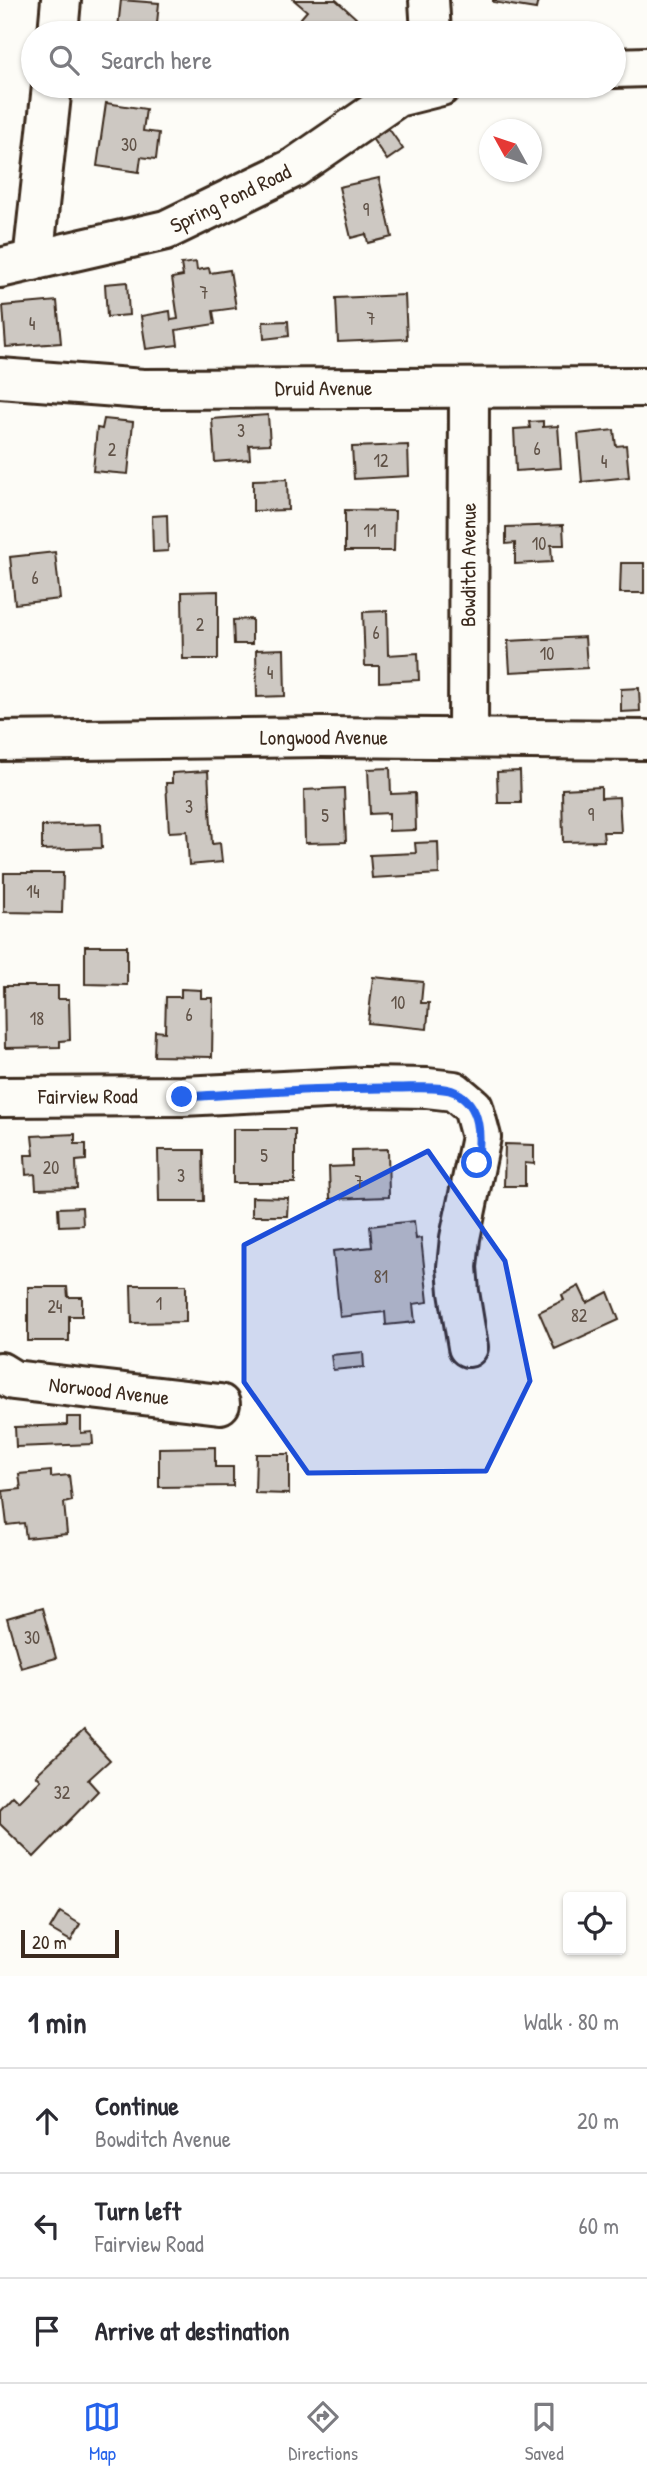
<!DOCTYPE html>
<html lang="en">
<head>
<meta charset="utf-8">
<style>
  :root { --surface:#fff; --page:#f2f2f3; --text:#2b2b33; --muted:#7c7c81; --line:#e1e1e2; --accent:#2563eb }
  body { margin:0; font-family:"Patrick Hand",sans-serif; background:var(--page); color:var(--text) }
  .controls { position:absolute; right:21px; bottom:21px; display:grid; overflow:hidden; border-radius:7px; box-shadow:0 2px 5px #0004 }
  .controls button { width:63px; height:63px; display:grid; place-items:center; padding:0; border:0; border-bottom:2px solid var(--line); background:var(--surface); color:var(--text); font:35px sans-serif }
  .compass { position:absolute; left:479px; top:119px; width:63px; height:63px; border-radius:50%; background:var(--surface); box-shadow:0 2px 5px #0004; rotate:310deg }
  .scale { position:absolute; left:21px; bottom:18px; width:98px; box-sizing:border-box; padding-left:7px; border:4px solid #3b2a1e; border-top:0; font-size:19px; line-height:24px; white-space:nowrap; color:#3b2a1e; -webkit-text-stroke:5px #fdfcf7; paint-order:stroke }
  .stop { position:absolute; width:21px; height:21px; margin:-16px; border:5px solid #2563eb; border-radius:50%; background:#fff }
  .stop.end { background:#2563eb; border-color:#fff; box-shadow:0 2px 7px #0008 }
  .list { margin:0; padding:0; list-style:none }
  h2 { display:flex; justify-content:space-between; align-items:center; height:91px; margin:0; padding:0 28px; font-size:30px }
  h2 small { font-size:23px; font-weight:400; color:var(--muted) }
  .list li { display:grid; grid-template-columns:46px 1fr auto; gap:21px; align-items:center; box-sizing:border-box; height:105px; padding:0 28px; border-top:2px solid var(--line) }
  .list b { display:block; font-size:26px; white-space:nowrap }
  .list p { margin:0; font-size:23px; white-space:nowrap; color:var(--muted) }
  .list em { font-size:23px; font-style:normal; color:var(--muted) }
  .icon { flex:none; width:38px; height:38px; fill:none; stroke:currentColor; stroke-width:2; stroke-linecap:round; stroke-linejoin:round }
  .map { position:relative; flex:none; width:647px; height:1976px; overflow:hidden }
  .search { position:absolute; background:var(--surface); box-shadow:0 2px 5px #0004; left:21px; right:21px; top:21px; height:77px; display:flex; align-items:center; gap:18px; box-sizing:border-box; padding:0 24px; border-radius:38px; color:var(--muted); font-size:26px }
  .sheet { height:406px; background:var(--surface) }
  nav { display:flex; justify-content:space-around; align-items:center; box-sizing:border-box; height:98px; border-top:2px solid var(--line); background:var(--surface); font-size:19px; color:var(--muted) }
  nav a { display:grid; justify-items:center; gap:4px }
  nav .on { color:var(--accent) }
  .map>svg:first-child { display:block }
  .building { fill:#cdc8c2; stroke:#3b2a1e; stroke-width:2 }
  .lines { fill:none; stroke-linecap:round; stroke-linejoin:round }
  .street-casing { stroke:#3b2a1e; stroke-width:44 }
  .street { stroke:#fdfcf7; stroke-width:38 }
  .route { stroke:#2563eb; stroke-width:9 }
  .marked { fill:#1d4ed8; fill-opacity:0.2; stroke:#1d4ed8; stroke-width:5; stroke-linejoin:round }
  .labels { text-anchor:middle; stroke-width:5; stroke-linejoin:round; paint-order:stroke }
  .number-label { font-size:18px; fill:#605247 }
  .street-label { font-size:21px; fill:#3b2a1e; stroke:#fdfcf7 }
</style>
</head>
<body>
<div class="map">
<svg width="647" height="1976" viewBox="0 0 647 1976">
  <rect width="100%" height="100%" fill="#fdfcf7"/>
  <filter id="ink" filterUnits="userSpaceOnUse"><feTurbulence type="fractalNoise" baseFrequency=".0143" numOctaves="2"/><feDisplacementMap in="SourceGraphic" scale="14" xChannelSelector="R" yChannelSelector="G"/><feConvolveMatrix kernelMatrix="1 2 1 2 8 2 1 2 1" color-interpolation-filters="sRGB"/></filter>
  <g filter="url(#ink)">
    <g class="building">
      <path d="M 121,0 L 159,3 L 156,33 L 112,33 L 113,28 L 118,28 Z"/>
      <path d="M 294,0 L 336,0 L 356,18 L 343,33 L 288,33 L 307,11 Z"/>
      <path d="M 493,0 L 538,0 L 536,9 L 493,2 Z"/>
      <path d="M 106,103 L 146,109 L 143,131 L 159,133 L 156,159 L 141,157 L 139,172 L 97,166 Z"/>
      <path d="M 387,126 L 403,149 L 387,160 L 371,137 Z"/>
      <path d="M 379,178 L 392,237 L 368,243 L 366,234 L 351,238 L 339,187 Z"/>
      <path d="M 196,262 L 197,270 L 209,268 L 210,273 L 230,270 L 236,308 L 213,311 L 215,324 L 176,330 L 178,345 L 146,349 L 141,316 L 170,311 L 171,320 L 178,319 L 172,278 L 183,276 L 181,264 Z"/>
      <path d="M 127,282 L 129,315 L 107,317 L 105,284 Z"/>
      <path d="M 405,295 L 407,339 L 338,342 L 336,298 Z"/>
      <path d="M 57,301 L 61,343 L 6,347 L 3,306 Z"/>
      <path d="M 288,321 L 289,336 L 264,339 L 263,322 Z"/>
      <path d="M 268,415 L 270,444 L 249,445 L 250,459 L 215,462 L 212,419 Z"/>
      <path d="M 104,419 L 133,422 L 128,474 L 93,471 L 97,428 L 102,429 Z"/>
      <path d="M 543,421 L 543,427 L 558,426 L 561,468 L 516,471 L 514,429 L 530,428 L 529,422 Z"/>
      <path d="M 614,430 L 616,446 L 626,445 L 629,477 L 582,482 L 578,434 Z"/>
      <path d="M 408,445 L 409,476 L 354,479 L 352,447 Z"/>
      <path d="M 287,479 L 288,510 L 253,511 L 253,480 Z"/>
      <path d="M 345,510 L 395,511 L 394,551 L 345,551 Z"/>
      <path d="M 167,515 L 168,551 L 153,552 L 152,516 Z"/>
      <path d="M 563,525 L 564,545 L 551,545 L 552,562 L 515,564 L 515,543 L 506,544 L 506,527 Z"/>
      <path d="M 55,552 L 60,599 L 15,604 L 10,557 Z"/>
      <path d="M 621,563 L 644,563 L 644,593 L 620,593 Z"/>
      <path d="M 218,591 L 218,659 L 183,659 L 182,592 Z"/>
      <path d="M 387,611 L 388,655 L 418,653 L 419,680 L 379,682 L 379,666 L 365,666 L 363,612 Z"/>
      <path d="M 252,619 L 252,644 L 234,644 L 233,620 Z"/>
      <path d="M 585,637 L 587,668 L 510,672 L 508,641 Z"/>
      <path d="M 284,649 L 285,696 L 257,697 L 256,650 Z"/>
      <path d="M 639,688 L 640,711 L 621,712 L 621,689 Z"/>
      <path d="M 390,768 L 391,794 L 415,793 L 416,830 L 389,831 L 389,813 L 370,814 L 368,769 Z"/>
      <path d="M 208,771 L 212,844 L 220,843 L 222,862 L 189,865 L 187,831 L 169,832 L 166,783 L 172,783 L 172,773 Z"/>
      <path d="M 520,771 L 521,803 L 498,803 L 497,772 Z"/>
      <path d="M 601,787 L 601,798 L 619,797 L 621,832 L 603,832 L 604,841 L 563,842 L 562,789 Z"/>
      <path d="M 344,788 L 346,842 L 305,843 L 304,790 Z"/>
      <path d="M 101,824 L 102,848 L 42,850 L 42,826 Z"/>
      <path d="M 438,842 L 439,874 L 372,878 L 370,855 L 416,853 L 415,843 Z"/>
      <path d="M 4,873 L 63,873 L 62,913 L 4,912 Z"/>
      <path d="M 85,946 L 127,946 L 127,985 L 85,984 Z"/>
      <path d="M 373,977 L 423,982 L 421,1003 L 429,1003 L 427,1029 L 368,1023 Z"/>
      <path d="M 4,986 L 58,986 L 58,999 L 69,999 L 70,1040 L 60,1041 L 60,1047 L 5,1048 Z"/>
      <path d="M 181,989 L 201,990 L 201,998 L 213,998 L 212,1057 L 154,1056 L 155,1031 L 165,1032 L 166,997 L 181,997 Z"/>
      <rect x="233" y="1129" width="62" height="54"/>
      <path d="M 75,1134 L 75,1144 L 86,1144 L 86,1160 L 76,1161 L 77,1188 L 36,1189 L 35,1174 L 26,1175 L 25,1155 L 34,1155 L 32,1136 Z"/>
      <path d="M 505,1144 L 534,1145 L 534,1164 L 525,1163 L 525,1186 L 504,1186 Z"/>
      <path d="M 388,1149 L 389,1197 L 330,1199 L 329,1167 L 352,1166 L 352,1150 Z"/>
      <path d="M 158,1150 L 203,1150 L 204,1201 L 159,1201 Z"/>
      <path d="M 252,1197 L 288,1198 L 287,1216 L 252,1216 Z"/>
      <path d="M 82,1207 L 83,1225 L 59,1226 L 58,1208 Z"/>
      <path d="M 414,1221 L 416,1239 L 421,1238 L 428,1302 L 413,1304 L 415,1322 L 386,1325 L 385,1312 L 340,1317 L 333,1251 L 372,1247 L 370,1226 Z"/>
      <path d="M 131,1285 L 186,1285 L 186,1322 L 132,1323 Z"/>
      <path d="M 579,1286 L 587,1303 L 608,1292 L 619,1320 L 555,1349 L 539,1312 L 564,1300 L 562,1295 Z"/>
      <path d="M 28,1287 L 67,1287 L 68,1297 L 82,1297 L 82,1316 L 69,1316 L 69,1341 L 28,1341 Z"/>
      <path d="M 363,1352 L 364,1367 L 333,1370 L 331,1355 Z"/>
      <path d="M 67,1417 L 81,1417 L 81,1433 L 92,1432 L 93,1444 L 16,1447 L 15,1427 L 67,1425 Z"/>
      <path d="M 215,1447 L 215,1467 L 233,1467 L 233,1486 L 159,1487 L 159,1448 Z"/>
      <path d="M 256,1454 L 289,1454 L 289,1494 L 255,1493 Z"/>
      <path d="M 51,1471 L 51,1477 L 69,1475 L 72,1501 L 64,1503 L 67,1534 L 26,1538 L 24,1523 L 7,1525 L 3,1491 L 21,1489 L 19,1474 Z"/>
      <path d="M 42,1608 L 56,1658 L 21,1668 L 7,1618 Z"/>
      <path d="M 83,1731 L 110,1760 L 88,1780 L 98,1791 L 34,1857 L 0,1824 L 0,1810 L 13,1796 L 19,1802 L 41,1780 L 36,1775 Z"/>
      <path d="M 60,1912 L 80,1924 L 71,1941 L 50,1929 Z"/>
    </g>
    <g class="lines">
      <g class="street-casing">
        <g id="street">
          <path d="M 429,0 L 431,33"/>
          <path d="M 58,33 L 61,0"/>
          <path d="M 614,68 L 647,67"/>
          <path d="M 33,261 L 52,86"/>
          <path id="s1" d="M 0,268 L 166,230 L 294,168 L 397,97 L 441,86"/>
          <path id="s2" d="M 0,378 L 143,389 L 647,387"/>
          <path id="s3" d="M 468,738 L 469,390"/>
          <path id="s4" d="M 0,741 L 322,737 L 647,740"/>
          <path id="s5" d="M 0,1097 L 182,1096 L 365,1087 L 427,1088 L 454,1091 L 473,1107 L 481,1137 L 460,1238 L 457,1267 L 459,1292 L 468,1347"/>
          <path id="s6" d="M 0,1372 L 13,1380 L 220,1404"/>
        </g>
      </g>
      <use href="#street" class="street"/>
    </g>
  </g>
  <g class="lines" filter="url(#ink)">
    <path class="route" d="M 182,1097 C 255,1093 328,1087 402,1088 C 415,1088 443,1086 455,1092 C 482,1105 481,1137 477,1163"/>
  </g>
  <path class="marked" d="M 428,1151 L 505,1261 L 530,1381 L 486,1471 L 308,1473 L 244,1382 L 244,1245 Z"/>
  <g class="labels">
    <g class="number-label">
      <text x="129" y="151">30</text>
      <text x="366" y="216">9</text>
      <text x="204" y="299">7</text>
      <text x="371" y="325">7</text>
      <text x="32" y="330">4</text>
      <text x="241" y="437">3</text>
      <text x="537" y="455">6</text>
      <text x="112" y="456">2</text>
      <text x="381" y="467">12</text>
      <text x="604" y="468">4</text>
      <text x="370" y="537">11</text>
      <text x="539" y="550">10</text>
      <text x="35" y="584">6</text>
      <text x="200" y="631">2</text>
      <text x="376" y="639">6</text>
      <text x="547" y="660">10</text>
      <text x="270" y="679">4</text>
      <text x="189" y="813">3</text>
      <text x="591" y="821">9</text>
      <text x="325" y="822">5</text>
      <text x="33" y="898">14</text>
      <text x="398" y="1009">10</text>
      <text x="189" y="1021">6</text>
      <text x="37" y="1025">18</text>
      <text x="264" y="1162">5</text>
      <text x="51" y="1174">20</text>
      <text x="181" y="1182">3</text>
      <text x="359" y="1188">7</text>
      <text x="381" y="1283">81</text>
      <text x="159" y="1310">1</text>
      <text x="55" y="1313">24</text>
      <text x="579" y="1322">82</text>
      <text x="32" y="1644">30</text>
      <text x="62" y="1799">32</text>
    </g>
    <g class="street-label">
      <text dy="7" stroke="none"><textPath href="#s1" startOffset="242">Spring Pond Road</textPath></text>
      <text dy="7" stroke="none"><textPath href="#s2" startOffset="324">Druid Avenue</textPath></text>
      <text dy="7" stroke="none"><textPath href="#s3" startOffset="173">Bowditch Avenue</textPath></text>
      <text dy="7" stroke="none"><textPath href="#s4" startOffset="324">Longwood Avenue</textPath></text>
      <text dy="7" stroke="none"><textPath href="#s5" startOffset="88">Fairview Road</textPath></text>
      <text dy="7" stroke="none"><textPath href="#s6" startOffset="112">Norwood Avenue</textPath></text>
    </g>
  </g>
</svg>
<div class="controls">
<button><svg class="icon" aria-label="locate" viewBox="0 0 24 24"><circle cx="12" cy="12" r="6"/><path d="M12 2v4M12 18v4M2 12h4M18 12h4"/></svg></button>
</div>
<svg class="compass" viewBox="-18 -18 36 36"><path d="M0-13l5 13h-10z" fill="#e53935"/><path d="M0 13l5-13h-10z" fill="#7c7c81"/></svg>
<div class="scale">20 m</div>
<div class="stop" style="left:477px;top:1163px"></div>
<div class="stop end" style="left:182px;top:1097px"></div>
<div class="search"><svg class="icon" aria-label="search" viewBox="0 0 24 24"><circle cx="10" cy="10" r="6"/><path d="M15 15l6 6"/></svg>Search here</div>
</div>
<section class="sheet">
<h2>1 min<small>Walk · 80 m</small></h2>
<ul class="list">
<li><svg class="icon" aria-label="ahead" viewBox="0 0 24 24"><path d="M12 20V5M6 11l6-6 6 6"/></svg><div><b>Continue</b><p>Bowditch Avenue</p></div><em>20 m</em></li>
<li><svg class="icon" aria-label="left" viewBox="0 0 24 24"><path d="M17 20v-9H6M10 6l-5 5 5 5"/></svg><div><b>Turn left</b><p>Fairview Road</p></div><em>60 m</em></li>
<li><svg class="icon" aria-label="arrive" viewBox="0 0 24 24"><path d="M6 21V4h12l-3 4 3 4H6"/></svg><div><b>Arrive at destination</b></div></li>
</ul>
</section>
<nav>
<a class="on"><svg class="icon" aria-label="map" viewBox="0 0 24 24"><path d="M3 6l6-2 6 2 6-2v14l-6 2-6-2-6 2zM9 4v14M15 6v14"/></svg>Map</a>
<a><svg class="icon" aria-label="directions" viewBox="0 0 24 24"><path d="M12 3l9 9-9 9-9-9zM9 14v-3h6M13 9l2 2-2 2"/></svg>Directions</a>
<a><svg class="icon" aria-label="saved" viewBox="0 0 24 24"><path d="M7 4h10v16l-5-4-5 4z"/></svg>Saved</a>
</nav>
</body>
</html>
